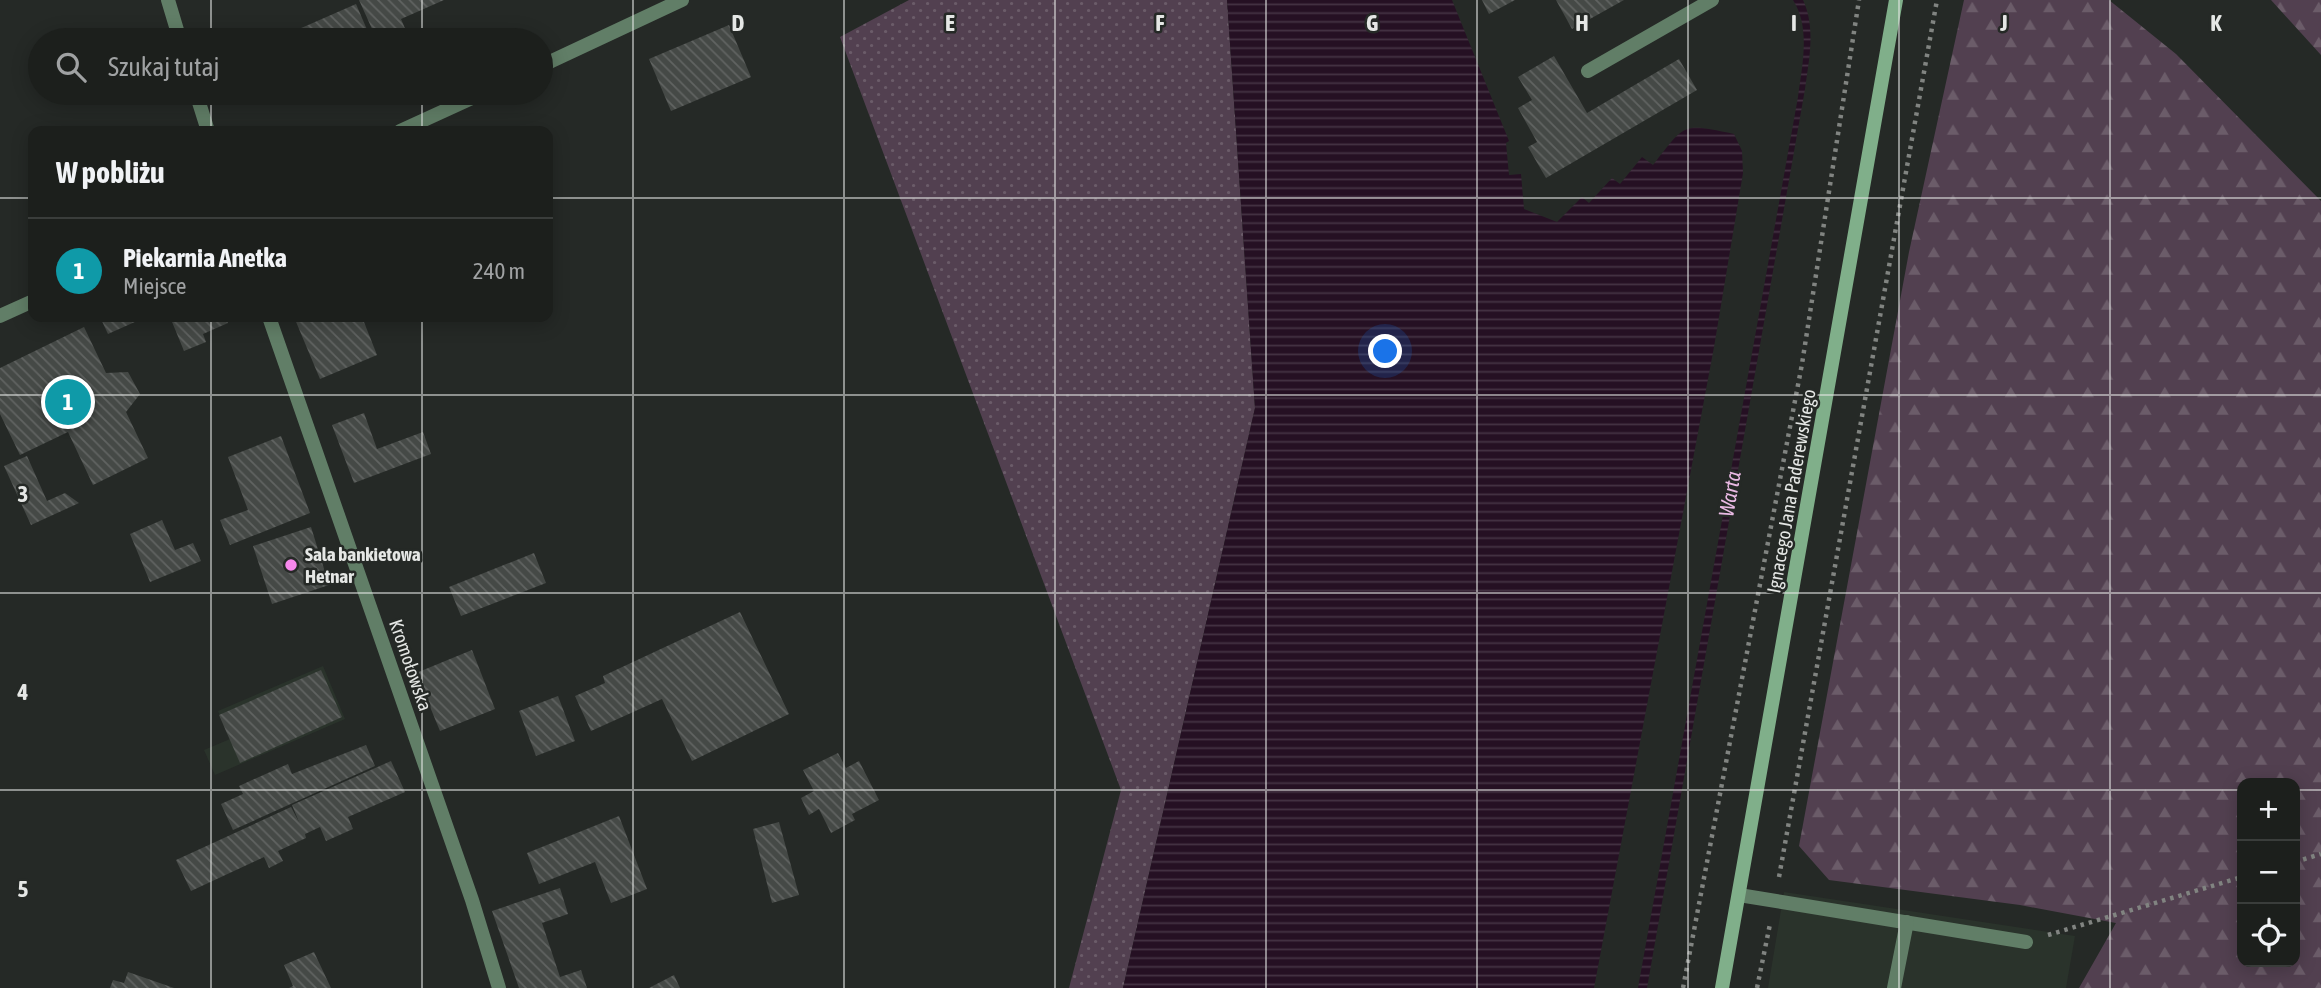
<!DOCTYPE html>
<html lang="pl">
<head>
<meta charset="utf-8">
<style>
  :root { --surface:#1c1f1c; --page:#252725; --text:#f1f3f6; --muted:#a0a2a3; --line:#3a3d3b; --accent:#f788ec }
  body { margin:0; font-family:"Asap Condensed",sans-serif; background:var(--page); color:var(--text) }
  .controls { position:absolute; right:21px; bottom:21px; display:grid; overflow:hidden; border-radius:14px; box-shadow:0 4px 18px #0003 }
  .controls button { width:63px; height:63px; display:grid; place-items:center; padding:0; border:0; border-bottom:2px solid var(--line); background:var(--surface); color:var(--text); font:35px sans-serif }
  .you { position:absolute; left:1386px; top:352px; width:24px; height:24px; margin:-18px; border:5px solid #fff; border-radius:50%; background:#1a73e8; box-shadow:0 0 0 10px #1a73e833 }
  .badge { display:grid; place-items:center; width:46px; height:46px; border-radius:50%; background:var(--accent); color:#fff; font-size:23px; font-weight:700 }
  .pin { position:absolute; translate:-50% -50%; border:4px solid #fff; box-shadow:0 2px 7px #0006 }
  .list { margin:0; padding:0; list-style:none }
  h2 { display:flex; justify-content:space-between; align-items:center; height:91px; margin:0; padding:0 28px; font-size:30px }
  h2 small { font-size:23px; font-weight:400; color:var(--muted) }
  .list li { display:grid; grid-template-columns:46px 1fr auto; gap:21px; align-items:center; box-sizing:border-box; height:105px; padding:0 28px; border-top:2px solid var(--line) }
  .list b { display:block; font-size:26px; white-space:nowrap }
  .list p { margin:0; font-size:23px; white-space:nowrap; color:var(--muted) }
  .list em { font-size:23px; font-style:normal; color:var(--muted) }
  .icon { flex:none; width:38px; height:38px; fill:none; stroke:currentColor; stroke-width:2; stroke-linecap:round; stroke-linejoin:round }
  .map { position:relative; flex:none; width:2321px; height:988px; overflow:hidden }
  .search { position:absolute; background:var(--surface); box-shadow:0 4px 18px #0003; left:28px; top:28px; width:525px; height:77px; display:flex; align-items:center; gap:18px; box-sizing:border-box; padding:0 24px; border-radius:38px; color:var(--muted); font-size:26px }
  .panel { position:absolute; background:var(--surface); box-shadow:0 4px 18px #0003; left:28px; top:126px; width:525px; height:196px; border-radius:14px }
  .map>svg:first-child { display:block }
  .built { fill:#2a332b }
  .green { fill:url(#green-dots) }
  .forest { fill:url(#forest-firs); fill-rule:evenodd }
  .water { fill:url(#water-rules) }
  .building { fill:url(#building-back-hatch) }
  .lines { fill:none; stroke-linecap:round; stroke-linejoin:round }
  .path { stroke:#818481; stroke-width:4.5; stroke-dasharray:3.5 5; stroke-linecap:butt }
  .service { stroke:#617e67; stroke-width:14 }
  .minor { stroke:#617e67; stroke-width:14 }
  .secondary { stroke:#80af8a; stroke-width:14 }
  .grid { fill:none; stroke:#e5e7e5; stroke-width:2; stroke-opacity:0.55 }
  .poi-dot { fill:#f788ec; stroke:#252926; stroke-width:2.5 }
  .labels { text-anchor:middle; stroke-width:5; stroke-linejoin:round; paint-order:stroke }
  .street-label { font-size:19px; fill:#e5e7e5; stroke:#252926 }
  .poi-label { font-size:19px; font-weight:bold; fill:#e5e7e5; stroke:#252926; text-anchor:start }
  .water-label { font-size:21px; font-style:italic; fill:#e9b9e3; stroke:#252926 }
  .grid-label { font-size:23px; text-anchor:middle; font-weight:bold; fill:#e5e7e5; stroke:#252926; stroke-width:5; stroke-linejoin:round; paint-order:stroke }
</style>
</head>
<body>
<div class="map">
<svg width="2321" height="988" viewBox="0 0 2321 988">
  <defs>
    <pattern id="green-dots" width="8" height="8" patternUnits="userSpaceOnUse" patternTransform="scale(1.75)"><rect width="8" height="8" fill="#524050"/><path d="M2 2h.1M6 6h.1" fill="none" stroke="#6b5c69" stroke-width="1.8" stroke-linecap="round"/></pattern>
    <pattern id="forest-firs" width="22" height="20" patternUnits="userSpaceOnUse" patternTransform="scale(1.75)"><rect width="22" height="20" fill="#524050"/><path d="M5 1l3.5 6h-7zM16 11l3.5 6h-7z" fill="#6b5c69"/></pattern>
    <pattern id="water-rules" width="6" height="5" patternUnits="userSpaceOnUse" patternTransform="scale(1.75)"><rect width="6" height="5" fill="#251023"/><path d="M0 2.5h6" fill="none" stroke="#443343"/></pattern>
    <pattern id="building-back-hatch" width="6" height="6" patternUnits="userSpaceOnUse" patternTransform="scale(1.75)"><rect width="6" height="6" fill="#454946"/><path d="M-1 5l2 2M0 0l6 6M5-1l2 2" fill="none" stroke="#606361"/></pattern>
  </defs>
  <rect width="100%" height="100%" fill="#252926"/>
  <g class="built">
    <path d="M 323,666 L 345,719 L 215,775 L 204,750 L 230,739 L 218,711 Z"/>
    <path d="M 1784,892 L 2075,936 L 2066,988 L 1768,988 Z"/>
  </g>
  <path class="green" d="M 909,0 L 1227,0 L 1255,408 L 1123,988 L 1069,988 L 1121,790 L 840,37 Z"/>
  <g class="forest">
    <path d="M 1964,0 L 2109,0 L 2176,54 L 2321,201 L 2321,988 L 2079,988 L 2116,923 L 2020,905 L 1829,880 L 1799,846 L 1909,252 ZM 2242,783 L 2295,783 L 2295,962 L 2242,962 Z"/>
    <path d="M 2271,0 L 2321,0 L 2321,55 Z"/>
  </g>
  <g class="water">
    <path d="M 1227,0 L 1452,0 L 1509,141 L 1506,143 L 1509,175 L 1521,174 L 1524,209 L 1557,222 L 1582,197 L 1589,203 L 1612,178 L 1620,184 L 1642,157 L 1653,165 C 1686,123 1681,123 1734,134 L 1742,151 L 1743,173 L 1714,347 L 1594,988 L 1123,988 L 1255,408 Z"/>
    <path d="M 1793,0 L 1803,0 C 1816,28 1809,59 1805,89 L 1647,988 L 1638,988 L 1798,97 C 1802,66 1811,28 1793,0 Z"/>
  </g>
  <g class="building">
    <path d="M 359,0 L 444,0 L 401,19 L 410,40 L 377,40 Z"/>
    <path d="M 1482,0 L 1515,0 L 1489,14 Z"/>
    <path d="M 1556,0 L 1624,0 L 1572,29 Z"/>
    <path d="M 356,4 L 368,32 L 349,40 L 274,40 Z"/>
    <path d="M 729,25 L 751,77 L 671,111 L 649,59 Z"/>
    <path d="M 1554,56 L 1587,113 L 1679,59 L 1697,90 L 1546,178 L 1528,147 L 1537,142 L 1518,108 L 1532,100 L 1518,77 Z"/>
    <path d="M 100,317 L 135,317 L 137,321 L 108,334 Z"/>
    <path d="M 170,317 L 225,317 L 228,323 L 203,334 L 206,342 L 184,351 Z"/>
    <path d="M 294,317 L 362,317 L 377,355 L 320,379 Z"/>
    <path d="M 84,327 L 106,373 L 128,372 L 140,394 L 126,412 L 148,458 L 93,485 L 68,432 L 20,455 L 0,414 L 0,368 Z"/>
    <path d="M 364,413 L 377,449 L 423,432 L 431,454 L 354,483 L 332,425 Z"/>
    <path d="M 281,436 L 310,513 L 230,545 L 220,520 L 248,510 L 228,457 Z"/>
    <path d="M 27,456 L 47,501 L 65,493 L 79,503 L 31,525 L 4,466 Z"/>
    <path d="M 162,520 L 175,550 L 193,543 L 201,561 L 150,582 L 130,534 Z"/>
    <path d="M 311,527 L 329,585 L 272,604 L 253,546 Z"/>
    <path d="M 534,553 L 546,583 L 461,616 L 449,587 Z"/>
    <path d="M 740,612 L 789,714 L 692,761 L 662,699 L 591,731 L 575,696 L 605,683 L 603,676 Z"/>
    <path d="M 472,650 L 495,709 L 440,731 L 416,673 Z"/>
    <path d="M 321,670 L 342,717 L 240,763 L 219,715 Z"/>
    <path d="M 558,696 L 575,741 L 536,756 L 519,711 Z"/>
    <path d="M 366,745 L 375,766 L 233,830 L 221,804 L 243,794 L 239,786 L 288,764 L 292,774 Z"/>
    <path d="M 838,753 L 846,768 L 859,761 L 879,800 L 852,814 L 855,820 L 831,833 L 819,809 L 809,815 L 801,798 L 814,791 L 803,770 Z"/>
    <path d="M 391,761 L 405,792 L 348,817 L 353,829 L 326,841 L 320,827 L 305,834 L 306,838 L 278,851 L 283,861 L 269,868 L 264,857 L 191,891 L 176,860 L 291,807 L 299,822 L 292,805 Z"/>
    <path d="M 619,816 L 647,889 L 611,903 L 595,862 L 539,884 L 527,853 Z"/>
    <path d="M 779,822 L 799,895 L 772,903 L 753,829 Z"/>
    <path d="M 560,888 L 568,914 L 542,923 L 560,977 L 581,970 L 587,988 L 519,988 L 492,911 Z"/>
    <path d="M 314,952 L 331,988 L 289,988 L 293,986 L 284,965 Z"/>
    <path d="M 128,972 L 174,988 L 110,988 L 113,980 L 124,983 Z"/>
    <path d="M 674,975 L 680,988 L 649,988 Z"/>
  </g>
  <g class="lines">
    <g class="path">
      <path d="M 2295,862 L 2321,854"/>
      <path d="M 1779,877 L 1937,0"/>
      <path d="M 2048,935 L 2242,877"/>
      <path d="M 1683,988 L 1802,364 L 1859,0"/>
      <path d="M 1757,988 L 1770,924"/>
    </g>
    <g class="service">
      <path d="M 1588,71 L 1712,0"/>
      <path d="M 1739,895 L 2026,942"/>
      <path d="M 1894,988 L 1907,922"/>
    </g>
    <g class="minor">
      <path d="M 168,0 L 180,40"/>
      <path d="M 541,66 L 682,0"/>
      <path d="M 196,93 L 208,131"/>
      <path d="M 400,131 L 483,93"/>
      <path d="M 0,316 L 33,301"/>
      <path d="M 269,317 L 472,900 L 499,988"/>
    </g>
    <path class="secondary" d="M 1722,988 L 1896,0"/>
  </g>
  <path class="grid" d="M 211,0 L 211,40M 422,0 L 422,40M 633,0 L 633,988M 844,0 L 844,988M 1055,0 L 1055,988M 1266,0 L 1266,988M 1477,0 L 1477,988M 1688,0 L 1688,988M 1899,0 L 1899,988M 2110,0 L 2110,988M 211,93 L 211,131M 422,93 L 422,131M 0,198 L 33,198M 548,198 L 2321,198M 211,317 L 211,988M 422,317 L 422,988M 0,395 L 2321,395M 0,593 L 2321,593M 0,790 L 2242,790M 2295,790 L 2321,790"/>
  <circle class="poi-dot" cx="291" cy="565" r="7"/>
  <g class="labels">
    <g class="street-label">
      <text transform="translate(1791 491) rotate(-80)" y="7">Ignacego Jana Paderewskiego</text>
      <text transform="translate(411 665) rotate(71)" y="7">Kromołowska</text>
    </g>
    <g class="poi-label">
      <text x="305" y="561">Sala bankietowa<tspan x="305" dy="22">Hetnar</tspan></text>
    </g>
    <g class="water-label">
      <text transform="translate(1730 494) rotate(-80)" y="7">Warta</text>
    </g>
  </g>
  <g class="grid-label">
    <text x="738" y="31">D</text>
    <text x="950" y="31">E</text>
    <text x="1160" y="31">F</text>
    <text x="1372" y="31">G</text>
    <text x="1582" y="31">H</text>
    <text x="1794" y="31">I</text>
    <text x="2004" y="31">J</text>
    <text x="2216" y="31">K</text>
    <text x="23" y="502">3</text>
    <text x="23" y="700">4</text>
    <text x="23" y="897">5</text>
  </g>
</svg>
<div class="controls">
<button>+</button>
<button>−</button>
<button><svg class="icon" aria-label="locate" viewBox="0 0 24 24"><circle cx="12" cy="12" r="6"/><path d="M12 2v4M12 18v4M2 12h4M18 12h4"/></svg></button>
</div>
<div class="you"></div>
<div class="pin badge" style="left:68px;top:402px;background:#0f9aa8">1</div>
<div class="search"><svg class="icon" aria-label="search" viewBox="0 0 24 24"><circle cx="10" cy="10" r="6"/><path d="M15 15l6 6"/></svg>Szukaj tutaj</div>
<section class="panel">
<h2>W pobliżu<small></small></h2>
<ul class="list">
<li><span class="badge" style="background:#0f9aa8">1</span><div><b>Piekarnia Anetka</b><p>Miejsce</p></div><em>240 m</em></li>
</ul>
</section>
</div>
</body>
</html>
